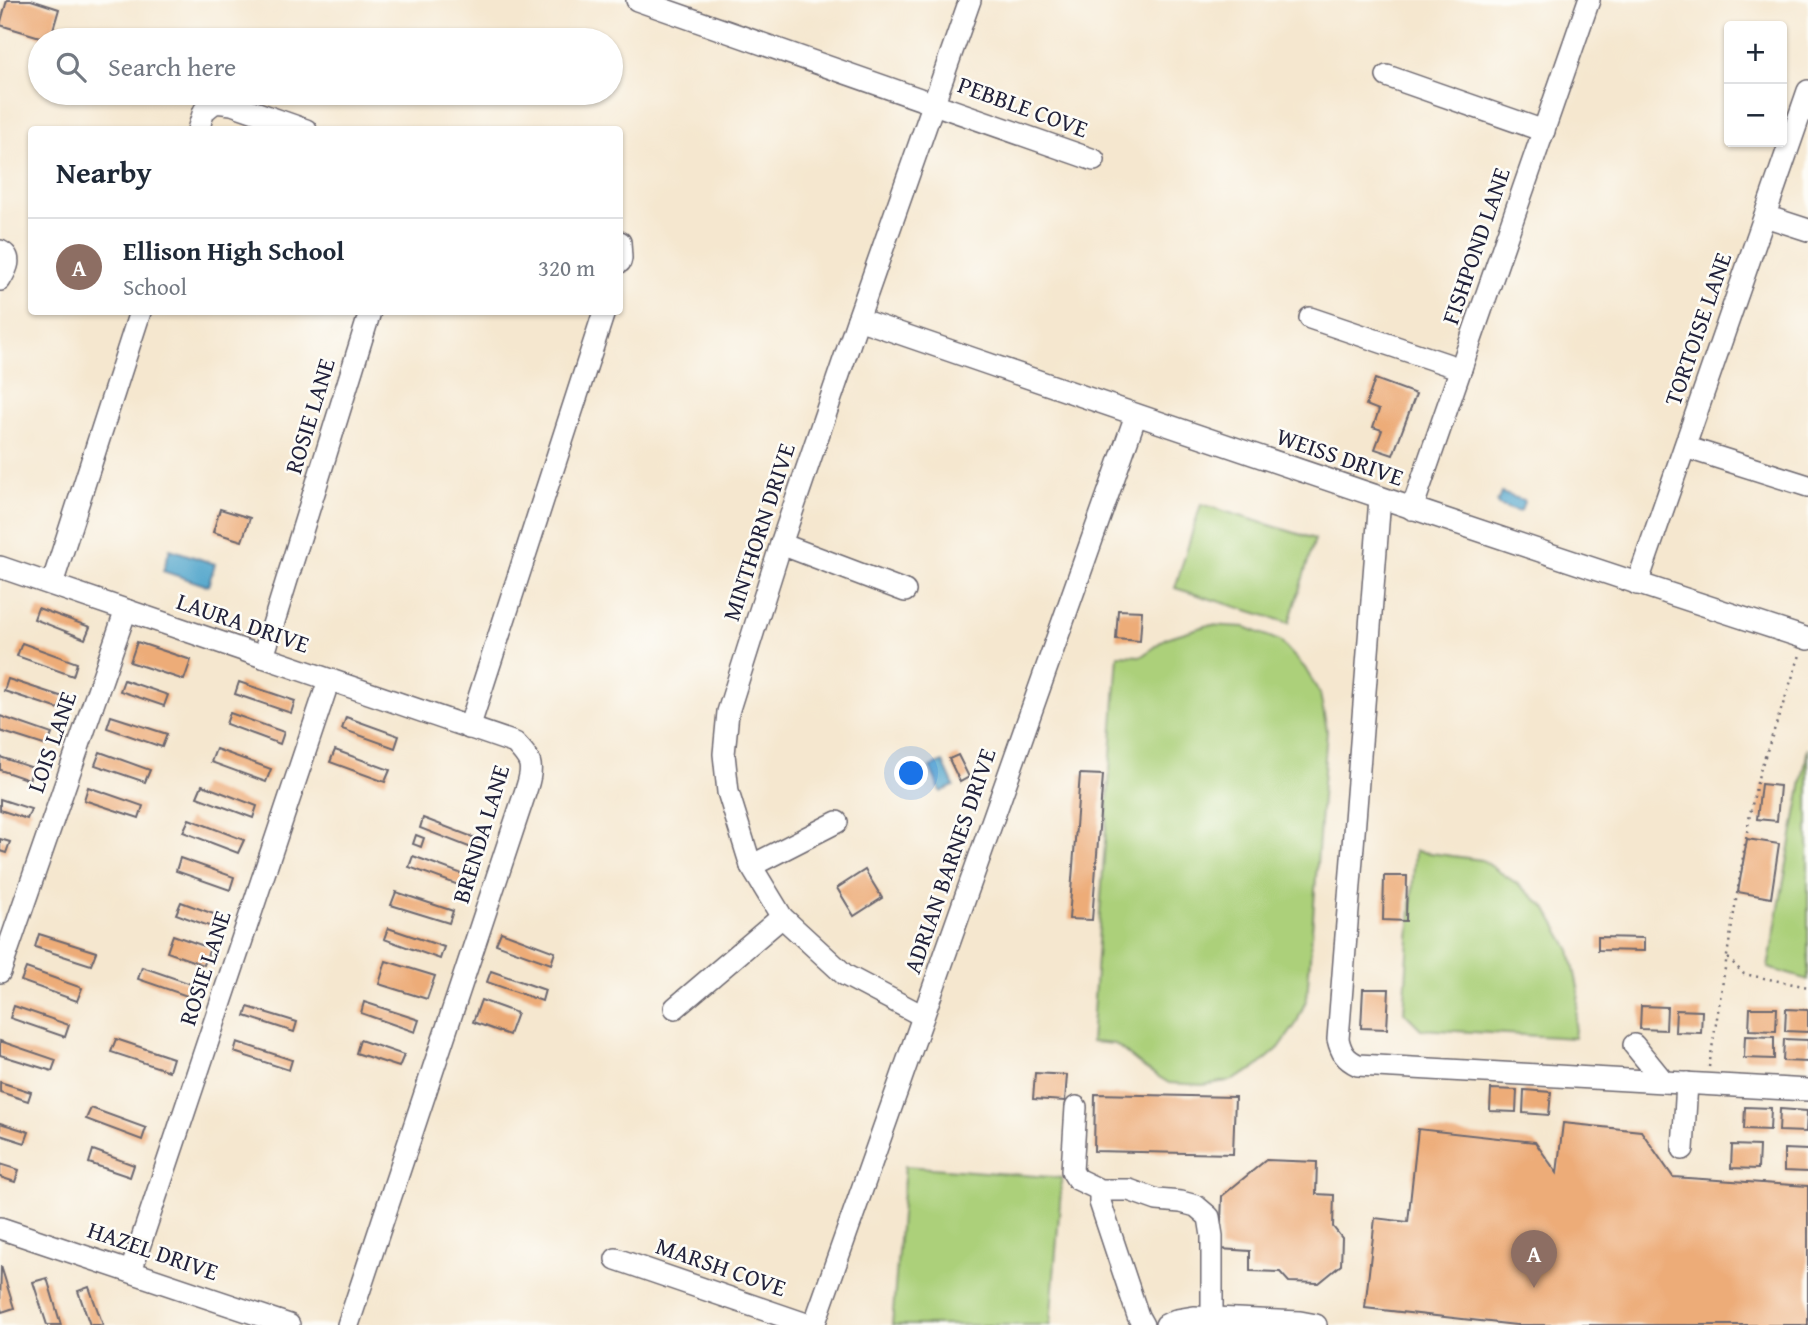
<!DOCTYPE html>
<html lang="en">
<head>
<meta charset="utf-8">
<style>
  :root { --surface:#fff; --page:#f2f2f3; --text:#1f2937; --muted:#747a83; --line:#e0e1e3; --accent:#d93025 }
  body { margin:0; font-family:"Gentium Book Plus",serif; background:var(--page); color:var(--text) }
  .controls { position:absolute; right:21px; top:21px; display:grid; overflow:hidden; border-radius:7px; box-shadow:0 2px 5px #0004 }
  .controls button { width:63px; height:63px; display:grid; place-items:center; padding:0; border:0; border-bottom:2px solid var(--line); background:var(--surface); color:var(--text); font:35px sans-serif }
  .you { position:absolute; left:912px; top:774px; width:24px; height:24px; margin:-18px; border:5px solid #fff; border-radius:50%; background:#1a73e8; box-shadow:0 0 0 10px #1a73e833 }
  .badge { display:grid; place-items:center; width:46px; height:46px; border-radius:50%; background:var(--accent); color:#fff; font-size:23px; font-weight:700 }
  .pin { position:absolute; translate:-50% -58px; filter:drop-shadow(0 2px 4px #0008) }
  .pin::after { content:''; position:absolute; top:37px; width:24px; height:21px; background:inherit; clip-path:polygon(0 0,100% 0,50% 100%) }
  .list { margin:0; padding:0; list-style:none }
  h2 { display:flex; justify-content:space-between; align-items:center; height:91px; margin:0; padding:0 28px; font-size:30px }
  h2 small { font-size:23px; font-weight:400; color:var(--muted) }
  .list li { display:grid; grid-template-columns:46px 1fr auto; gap:21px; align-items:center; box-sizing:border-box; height:98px; padding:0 28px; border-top:2px solid var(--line) }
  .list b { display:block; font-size:26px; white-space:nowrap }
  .list p { margin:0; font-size:23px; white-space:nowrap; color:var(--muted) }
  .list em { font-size:23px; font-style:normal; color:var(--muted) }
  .icon { flex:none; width:38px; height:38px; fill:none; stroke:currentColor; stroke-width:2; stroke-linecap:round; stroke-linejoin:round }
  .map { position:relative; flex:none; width:1808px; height:1325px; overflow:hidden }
  .search { position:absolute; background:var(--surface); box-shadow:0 2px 5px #0004; left:28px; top:28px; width:595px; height:77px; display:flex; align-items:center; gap:18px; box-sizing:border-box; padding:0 24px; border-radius:38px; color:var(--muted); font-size:26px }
  .panel { position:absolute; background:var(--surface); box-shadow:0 2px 5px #0004; left:28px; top:126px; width:595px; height:189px; border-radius:7px }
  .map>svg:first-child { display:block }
  .green { fill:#acd07a; stroke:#67795a; stroke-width:2 }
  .water { fill:#4fa4cb; stroke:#386383; stroke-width:2 }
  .building { fill:#edac78 }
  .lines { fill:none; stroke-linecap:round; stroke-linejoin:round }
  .minor-casing { stroke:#6c676f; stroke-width:24 }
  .path { stroke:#6c676f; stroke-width:2.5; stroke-dasharray:2 5; stroke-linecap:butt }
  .minor { stroke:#fff; stroke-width:21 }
  .labels { text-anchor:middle; stroke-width:5; stroke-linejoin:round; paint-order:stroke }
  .street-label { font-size:24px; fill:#22223b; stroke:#fdfcf7 }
</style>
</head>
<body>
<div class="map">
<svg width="1808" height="1325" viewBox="0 0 1808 1325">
  <rect width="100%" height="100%" fill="#fdfcf7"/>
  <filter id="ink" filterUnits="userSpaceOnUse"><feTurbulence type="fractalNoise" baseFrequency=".0143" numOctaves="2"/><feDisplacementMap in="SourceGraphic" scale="14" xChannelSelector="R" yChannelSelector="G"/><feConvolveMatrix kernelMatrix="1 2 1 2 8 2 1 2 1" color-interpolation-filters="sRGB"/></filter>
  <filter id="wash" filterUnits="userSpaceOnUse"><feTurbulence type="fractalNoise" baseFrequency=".00686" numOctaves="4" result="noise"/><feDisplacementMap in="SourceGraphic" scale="28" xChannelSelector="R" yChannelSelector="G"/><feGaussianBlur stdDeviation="1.57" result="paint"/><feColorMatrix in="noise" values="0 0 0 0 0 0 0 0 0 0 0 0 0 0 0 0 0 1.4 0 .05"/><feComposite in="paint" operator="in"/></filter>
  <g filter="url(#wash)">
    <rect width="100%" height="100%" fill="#f5e7cf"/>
    <g class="green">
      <path d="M 1201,504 L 1315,539 L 1289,623 L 1175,588 Z"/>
      <path d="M 1208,625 L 1245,627 L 1280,641 L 1305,668 L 1320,694 L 1327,730 L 1307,998 L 1296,1024 L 1279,1048 L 1256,1068 L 1233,1080 L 1203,1085 L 1169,1083 L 1146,1069 L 1115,1044 L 1091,1042 L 1118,655 L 1142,656 L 1166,638 Z"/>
      <path d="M 1808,748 L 1808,980 L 1768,968 Z"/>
      <path d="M 1415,851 L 1482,860 L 1519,885 L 1546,908 L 1570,950 L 1579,992 L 1574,1038 L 1421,1029 L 1404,1012 Z"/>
      <path d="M 905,1166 L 1062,1178 L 1050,1325 L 892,1325 Z"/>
    </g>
    <g class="water">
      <path d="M 1501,493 L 1523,500 L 1524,502 L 1521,511 L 1519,512 L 1498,505 L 1497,503 Z"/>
      <path d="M 170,549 L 215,564 L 208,586 L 163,571 Z"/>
      <path d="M 943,762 L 954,786 L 941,792 L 930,767 Z"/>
    </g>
    <g id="blocks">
      <g class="building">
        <path d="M 7,0 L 31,0 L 59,9 L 50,40 L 0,25 Z"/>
        <path d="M 1375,379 L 1416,394 L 1393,455 L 1375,449 L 1382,430 L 1373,427 L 1379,410 L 1366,405 Z"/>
        <path d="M 220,509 L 250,518 L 242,541 L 213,532 Z"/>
        <path d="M 38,608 L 90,627 L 85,639 L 34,619 Z"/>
        <path d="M 1118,610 L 1142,611 L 1140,641 L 1116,639 Z"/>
        <path d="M 137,642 L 191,660 L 184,680 L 130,662 Z"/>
        <path d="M 22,643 L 77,663 L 73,676 L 17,656 Z"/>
        <path d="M 8,679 L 63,697 L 59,709 L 4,691 Z"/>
        <path d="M 124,680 L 168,695 L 164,706 L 120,691 Z"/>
        <path d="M 239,682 L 295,701 L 291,713 L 235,694 Z"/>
        <path d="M 230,713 L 284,732 L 280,744 L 226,724 Z"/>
        <path d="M 0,716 L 52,734 L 47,746 L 0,731 Z"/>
        <path d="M 111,716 L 167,734 L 162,747 L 107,728 Z"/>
        <path d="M 346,717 L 399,736 L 395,748 L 342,729 Z"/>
        <path d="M 216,749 L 271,769 L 266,782 L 211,762 Z"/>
        <path d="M 335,750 L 390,770 L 385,782 L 330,762 Z"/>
        <path d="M 100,752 L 150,770 L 145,782 L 95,765 Z"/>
        <path d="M 958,755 L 969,777 L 960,782 L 949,759 Z"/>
        <path d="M 0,757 L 33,768 L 29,780 L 0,770 Z"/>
        <path d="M 1080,774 L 1103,775 L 1092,920 L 1069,919 Z"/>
        <path d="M 1761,784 L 1780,786 L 1777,821 L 1757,819 Z"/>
        <path d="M 202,785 L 257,806 L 253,818 L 197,797 Z"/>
        <path d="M 88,787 L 143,806 L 139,818 L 84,800 Z"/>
        <path d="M 0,799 L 31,809 L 27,819 L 0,810 Z"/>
        <path d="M 423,818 L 478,839 L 474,849 L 420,828 Z"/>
        <path d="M 189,819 L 244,840 L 238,853 L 183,832 Z"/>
        <path d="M 416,835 L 424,838 L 421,847 L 413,844 Z"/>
        <path d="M 0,839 L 10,842 L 6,853 L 0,851 Z"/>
        <path d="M 1747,839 L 1779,844 L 1771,898 L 1738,892 Z"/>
        <path d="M 413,856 L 468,876 L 464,887 L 409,867 Z"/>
        <path d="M 180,858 L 234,877 L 230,890 L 176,871 Z"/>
        <path d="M 865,870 L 882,898 L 854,916 L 837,888 Z"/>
        <path d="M 1384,876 L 1407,876 L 1406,921 L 1383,920 Z"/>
        <path d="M 396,892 L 453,911 L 449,923 L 391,905 Z"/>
        <path d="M 181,902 L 222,917 L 217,929 L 176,914 Z"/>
        <path d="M 388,928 L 444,947 L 440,959 L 384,939 Z"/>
        <path d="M 501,932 L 555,952 L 551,964 L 496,944 Z"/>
        <path d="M 39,934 L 96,952 L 91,965 L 35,947 Z"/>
        <path d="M 173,935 L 210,948 L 204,965 L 167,952 Z"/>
        <path d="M 1598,937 L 1644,938 L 1644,951 L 1598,950 Z"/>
        <path d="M 386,961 L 435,976 L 427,999 L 379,984 Z"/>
        <path d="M 142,967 L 197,986 L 193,998 L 138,979 Z"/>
        <path d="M 26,968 L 82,988 L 77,1001 L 21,981 Z"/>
        <path d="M 491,971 L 545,990 L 542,1001 L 487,982 Z"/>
        <path d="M 1363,989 L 1389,989 L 1387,1029 L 1361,1028 Z"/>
        <path d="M 481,1000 L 517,1013 L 509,1035 L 473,1022 Z"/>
        <path d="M 364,1002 L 419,1020 L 415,1032 L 361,1013 Z"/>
        <path d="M 14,1006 L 69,1025 L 65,1037 L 10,1018 Z"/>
        <path d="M 1641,1006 L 1667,1007 L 1666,1030 L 1640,1029 Z"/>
        <path d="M 248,1007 L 297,1022 L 294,1032 L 245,1016 Z"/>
        <path d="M 1750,1008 L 1777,1008 L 1776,1031 L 1749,1030 Z"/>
        <path d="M 1786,1009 L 1808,1010 L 1808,1032 L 1785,1031 Z"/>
        <path d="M 1676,1010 L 1702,1011 L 1701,1033 L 1675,1032 Z"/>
        <path d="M 1745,1036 L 1774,1037 L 1774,1059 L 1744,1058 Z"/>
        <path d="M 116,1039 L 173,1058 L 169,1071 L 111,1052 Z"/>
        <path d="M 1784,1039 L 1808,1040 L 1808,1062 L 1783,1061 Z"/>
        <path d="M 360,1040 L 404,1055 L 399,1067 L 356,1053 Z"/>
        <path d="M 0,1041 L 56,1060 L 52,1071 L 0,1055 Z"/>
        <path d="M 237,1042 L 292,1060 L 289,1070 L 234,1052 Z"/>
        <path d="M 1035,1073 L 1067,1075 L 1065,1101 L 1033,1099 Z"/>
        <path d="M 0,1082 L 31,1092 L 28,1101 L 0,1092 Z"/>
        <path d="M 1491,1089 L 1517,1090 L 1516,1112 L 1490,1111 Z"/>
        <path d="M 1524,1090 L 1551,1092 L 1549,1115 L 1523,1113 Z"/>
        <path d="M 1095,1094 L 1235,1097 L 1233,1154 L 1094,1151 Z"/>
        <path d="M 1745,1107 L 1771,1108 L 1770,1130 L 1744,1129 Z"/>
        <path d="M 91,1108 L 146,1128 L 142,1140 L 86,1119 Z"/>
        <path d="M 1780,1109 L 1807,1111 L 1806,1132 L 1779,1131 Z"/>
        <path d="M 0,1123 L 29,1132 L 25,1143 L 0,1135 Z"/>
        <path d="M 1563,1123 L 1641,1131 L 1673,1177 L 1808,1186 L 1808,1325 L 1516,1325 L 1365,1308 L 1375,1218 L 1408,1222 L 1418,1129 L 1535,1142 L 1557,1173 Z"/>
        <path d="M 1732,1145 L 1759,1146 L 1758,1169 L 1731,1168 Z"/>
        <path d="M 1784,1149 L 1808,1150 L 1808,1172 L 1784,1171 Z"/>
        <path d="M 93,1150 L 134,1165 L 130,1177 L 89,1163 Z"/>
        <path d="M 1266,1160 L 1317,1162 L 1316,1194 L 1334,1195 L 1333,1227 L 1342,1238 L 1341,1265 L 1319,1283 L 1289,1282 L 1280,1272 L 1250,1271 L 1250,1251 L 1220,1249 L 1222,1196 Z"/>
        <path d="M 0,1164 L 19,1170 L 15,1182 L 0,1177 Z"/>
        <path d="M 1,1266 L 14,1308 L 2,1312 L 0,1306 Z"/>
        <path d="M 47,1278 L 61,1325 L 47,1325 L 33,1282 Z"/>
        <path d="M 89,1287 L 103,1325 L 90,1325 L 78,1291 Z"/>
      </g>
    </g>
  </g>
  <g filter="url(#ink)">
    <use href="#blocks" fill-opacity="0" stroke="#6c676f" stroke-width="2"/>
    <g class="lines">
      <g class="minor-casing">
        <g id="minor">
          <path d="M 637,0 L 1094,160"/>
          <path d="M 1387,76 L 1544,131"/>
          <path d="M 198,130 L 204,111 L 215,102 L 232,104 L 306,130"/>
          <path d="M 1765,216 L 1808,230"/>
          <path d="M 620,242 L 621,258 L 620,262"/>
          <path d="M 0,251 C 14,258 6,270 0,280"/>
          <path d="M 1310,318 L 1461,369"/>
          <path d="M 858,319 C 1174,428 1490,536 1808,639"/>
          <path d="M 1685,447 L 1808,486"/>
          <path d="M 1380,498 L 1338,1039 C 1341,1052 1345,1059 1358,1065 L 1808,1090"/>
          <path d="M 1412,509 L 1589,0"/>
          <path d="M 781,544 L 905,591"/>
          <path d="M 0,567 L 515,743 C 531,760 534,765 527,787 L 348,1325"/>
          <path d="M 52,584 L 140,312"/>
          <path d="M 1637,584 L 1808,91"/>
          <path d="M 263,657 L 370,312"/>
          <path d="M 469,728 L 604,312"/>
          <path d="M 751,866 L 837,822"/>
          <path d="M 0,972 L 126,610"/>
          <path d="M 675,1008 L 782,917"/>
          <path d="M 923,1016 L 845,975 L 782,917 L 751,866 L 728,792 L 724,754 L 728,712 L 781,544 L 858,319 L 970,0"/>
          <path d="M 1634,1045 L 1664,1082"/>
          <path d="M 1076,1107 L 1072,1171 L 1077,1179 L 1100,1190"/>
          <path d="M 1683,1149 L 1687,1083"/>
          <path d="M 0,1228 L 289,1325"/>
          <path d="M 616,1259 L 809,1325"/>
          <path d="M 131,1271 L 329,680"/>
          <path d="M 814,1325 L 1136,415"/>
          <path d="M 1143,1325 L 1138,1316 L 1100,1202 L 1100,1190 L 1129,1190 L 1157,1200 L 1181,1202 L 1196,1206 L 1209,1217 L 1212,1236 L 1212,1318"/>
          <path d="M 1166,1325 L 1176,1320 L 1194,1317 L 1300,1322 L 1316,1325"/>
        </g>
      </g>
      <g class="path">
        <path d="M 1728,958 L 1744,974 L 1808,987"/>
        <path d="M 1709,1067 L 1750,814 L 1759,774 L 1800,655"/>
      </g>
      <use href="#minor" class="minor"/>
    </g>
  </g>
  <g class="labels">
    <g class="street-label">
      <text transform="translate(1023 107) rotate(20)" y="8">PEBBLE COVE</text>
      <text transform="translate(1476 246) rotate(-71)" y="8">FISHPOND LANE</text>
      <text transform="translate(1698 329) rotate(-71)" y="8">TORTOISE LANE</text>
      <text transform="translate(310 416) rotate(-73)" y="8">ROSIE LANE</text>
      <text transform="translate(1340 457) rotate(19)" y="8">WEISS DRIVE</text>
      <text transform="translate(759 532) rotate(-72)" y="8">MINTHORN DRIVE</text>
      <text transform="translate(243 623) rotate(19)" y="8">LAURA DRIVE</text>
      <text transform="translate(52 742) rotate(-71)" y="8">LOIS LANE</text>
      <text transform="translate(481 834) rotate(-73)" y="8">BRENDA LANE</text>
      <text transform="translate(950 861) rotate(-71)" y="8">ADRIAN BARNES DRIVE</text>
      <text transform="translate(205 968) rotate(-72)" y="8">ROSIE LANE</text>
      <text transform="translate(153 1251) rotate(19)" y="8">HAZEL DRIVE</text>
      <text transform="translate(721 1267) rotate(19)" y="8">MARSH COVE</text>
    </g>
  </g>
</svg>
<div class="controls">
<button>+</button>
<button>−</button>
</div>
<div class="you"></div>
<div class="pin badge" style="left:1534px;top:1288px;background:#8d6e63">A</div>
<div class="search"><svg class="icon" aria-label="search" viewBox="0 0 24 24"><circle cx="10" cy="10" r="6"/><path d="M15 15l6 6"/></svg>Search here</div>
<section class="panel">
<h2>Nearby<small></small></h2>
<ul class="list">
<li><span class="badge" style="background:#8d6e63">A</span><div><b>Ellison High School</b><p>School</p></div><em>320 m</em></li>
</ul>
</section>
</div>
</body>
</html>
